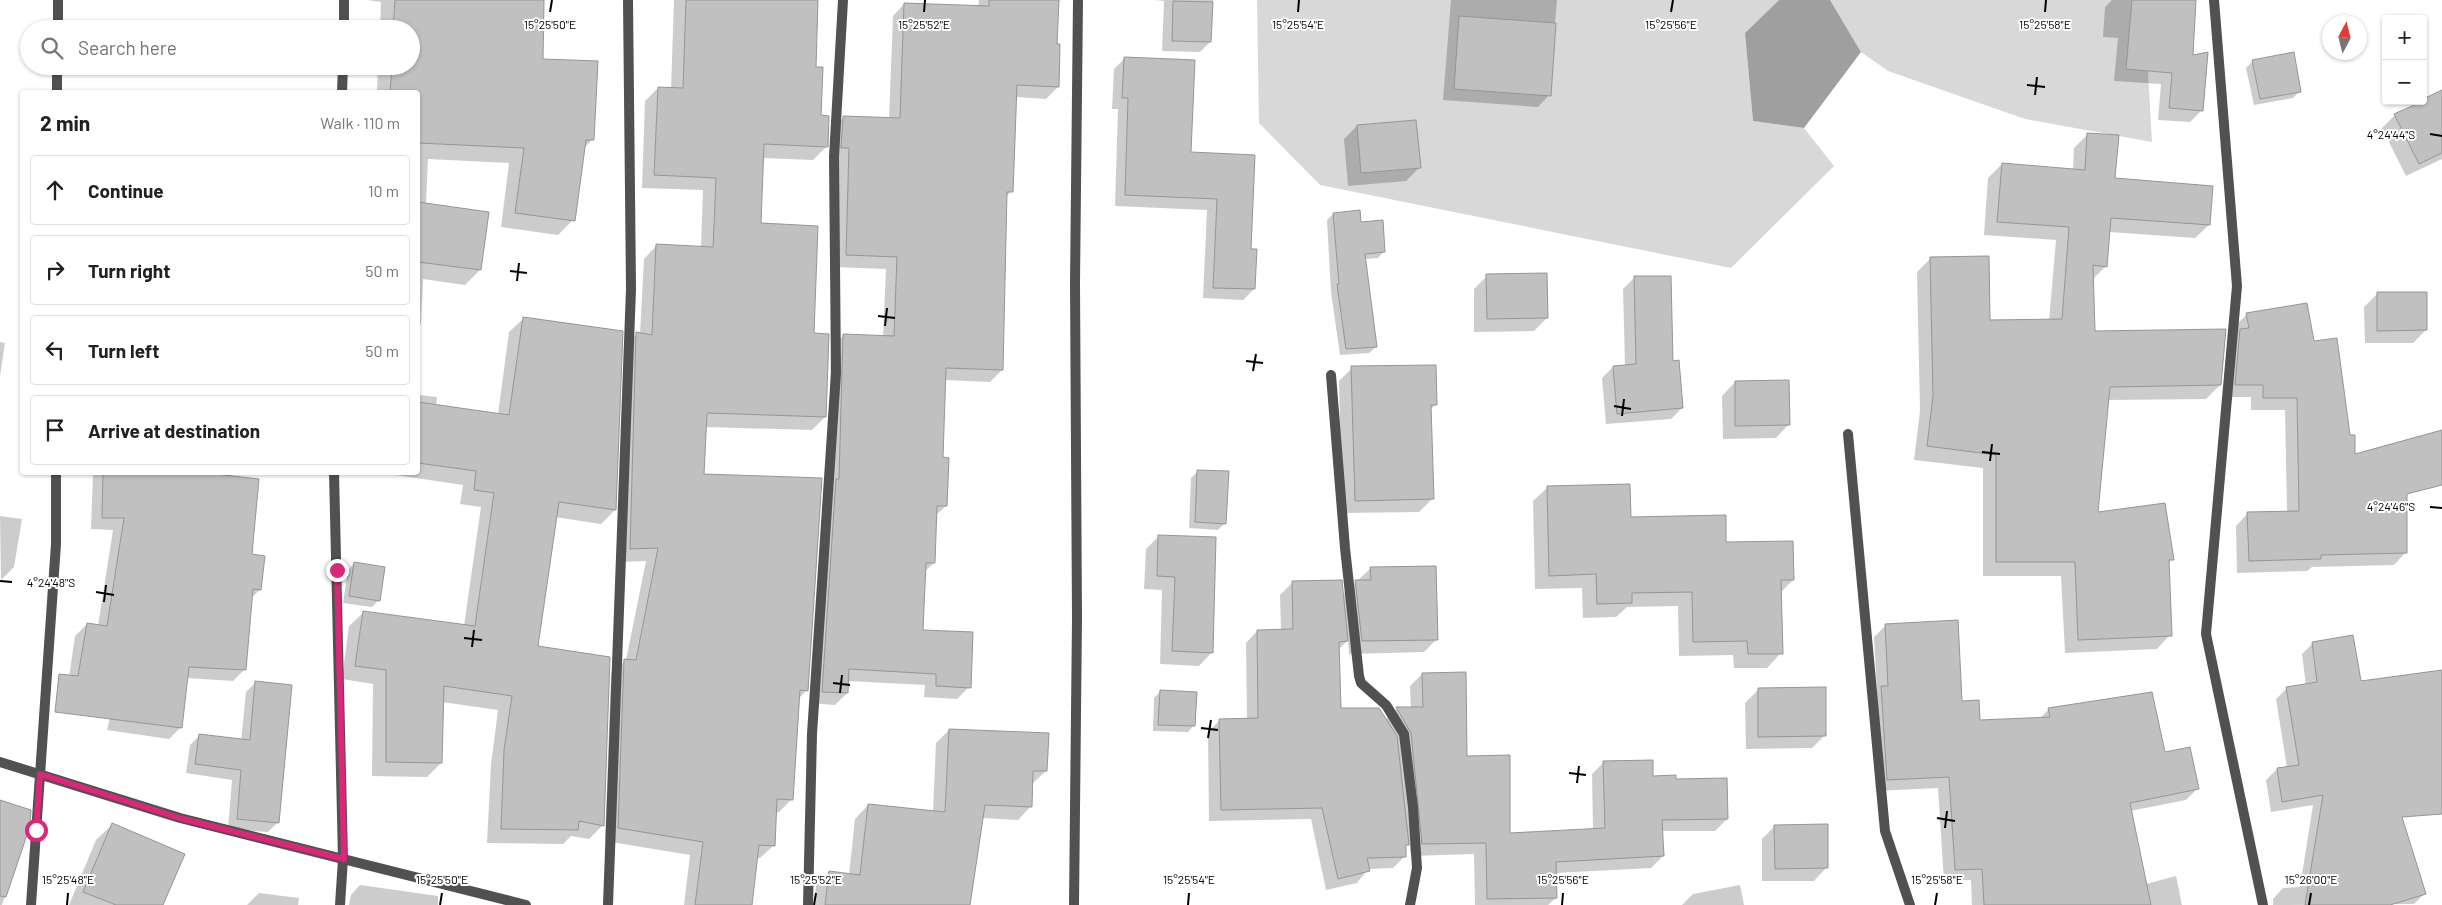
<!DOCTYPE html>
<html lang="en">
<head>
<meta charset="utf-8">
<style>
  :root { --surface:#fff; --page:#f6f6f6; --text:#202124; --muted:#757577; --line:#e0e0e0 }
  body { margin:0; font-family:Barlow,sans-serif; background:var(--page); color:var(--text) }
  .controls { position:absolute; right:15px; top:15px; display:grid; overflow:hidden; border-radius:5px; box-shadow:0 1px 4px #0004 }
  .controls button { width:45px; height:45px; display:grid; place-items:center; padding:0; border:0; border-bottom:1px solid var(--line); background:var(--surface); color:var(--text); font:25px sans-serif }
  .compass { position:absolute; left:2322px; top:15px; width:45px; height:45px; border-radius:50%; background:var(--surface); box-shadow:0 1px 4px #0004; rotate:7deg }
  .stop { position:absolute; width:15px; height:15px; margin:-11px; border:4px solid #db2777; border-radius:50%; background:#fff }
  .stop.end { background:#db2777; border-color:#fff; box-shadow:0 1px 5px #0008 }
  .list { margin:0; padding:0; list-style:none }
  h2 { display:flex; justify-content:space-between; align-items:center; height:65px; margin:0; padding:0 20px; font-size:21px }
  h2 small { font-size:16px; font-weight:400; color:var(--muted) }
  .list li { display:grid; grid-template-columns:32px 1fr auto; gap:15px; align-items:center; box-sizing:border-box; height:70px; margin:0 10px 10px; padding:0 10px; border:1px solid var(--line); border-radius:5px }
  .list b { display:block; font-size:19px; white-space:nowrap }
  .list em { font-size:16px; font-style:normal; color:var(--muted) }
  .icon { flex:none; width:28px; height:28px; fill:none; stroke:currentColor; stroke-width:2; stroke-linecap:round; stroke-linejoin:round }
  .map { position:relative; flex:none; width:2442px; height:905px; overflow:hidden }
  .search { position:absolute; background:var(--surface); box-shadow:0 1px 4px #0004; left:20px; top:20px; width:400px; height:55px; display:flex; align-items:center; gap:12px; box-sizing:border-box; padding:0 18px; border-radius:28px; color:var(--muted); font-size:19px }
  .panel { position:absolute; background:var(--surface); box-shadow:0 1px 4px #0004; left:20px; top:90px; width:400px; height:385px; border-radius:5px }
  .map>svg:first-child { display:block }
  .green { fill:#d8d8d8 }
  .water { fill:#9f9f9f }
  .shadow { fill:#0003 }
  .building { fill:#c0c0c0; stroke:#959595 }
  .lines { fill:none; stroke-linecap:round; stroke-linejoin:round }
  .street { stroke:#515151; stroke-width:10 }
  .route { stroke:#db2777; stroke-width:6 }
  .ticks { fill:none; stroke:#000; stroke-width:2 }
  .ticks-label { font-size:12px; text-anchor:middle; fill:#000; stroke:#fff; stroke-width:4; stroke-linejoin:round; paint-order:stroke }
</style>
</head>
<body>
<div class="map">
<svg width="2442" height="905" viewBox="0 0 2442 905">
  <rect width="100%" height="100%" fill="#fff"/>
  <g class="green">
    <path d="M 1257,0 L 1779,0 L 1745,33 L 1753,121 L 1804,128 L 1834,166 L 1731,268 L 1320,185 L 1259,123 Z"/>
    <path d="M 1830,0 L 2144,0 L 2152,142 L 2025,119 L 1888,71 L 1861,52 Z"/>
  </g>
  <path class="water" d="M 1779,0 L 1830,0 L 1861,52 L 1804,128 L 1753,121 L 1745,33 Z"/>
  <g class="shadow">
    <path d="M 367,0 L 543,0 L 541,60 L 593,139 L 583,149 L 573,220 L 558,235 L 501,227 L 509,163 L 428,159 L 426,205 L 480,270 L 465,285 L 423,279 L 421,324 L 418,328 L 418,92 L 377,92 L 378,66 L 411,66 L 411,29 L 380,29 L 381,2 Z"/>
    <path d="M 674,0 L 817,0 L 815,68 L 820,117 L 826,147 L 813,160 L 762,158 L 760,225 L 812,335 L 828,335 L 825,417 L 812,430 L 705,427 L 703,475 L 807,690 L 798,699 L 792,799 L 779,812 L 775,812 L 774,845 L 760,858 L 756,858 L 750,905 L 684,905 L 690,855 L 605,841 L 611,673 L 626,660 L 646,561 L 617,562 L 624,347 L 637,334 L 640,334 L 644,259 L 657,245 L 701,247 L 703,190 L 642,188 L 645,101 L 658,88 L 671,89 Z"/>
    <path d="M 979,0 L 1057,0 L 1058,87 L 1046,99 L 1015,97 L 1011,191 L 1006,197 L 1002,370 L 990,382 L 944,380 L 941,459 L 946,506 L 935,516 L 934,563 L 924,572 L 922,631 L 969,687 L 957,699 L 924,697 L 925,685 L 847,681 L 847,693 L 835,705 L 810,703 L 828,488 L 831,348 L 843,336 L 883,337 L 886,269 L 834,267 L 832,129 L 844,117 L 889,119 L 893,16 L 904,4 L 978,7 Z"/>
    <path d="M 1214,0 L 1212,3 L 1210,42 L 1200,52 L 1162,51 L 1164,1 L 1155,0 Z"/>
    <path d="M 1451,0 L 1557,0 L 1549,95 L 1538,107 L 1443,100 Z"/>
    <path d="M 2112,0 L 2172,0 L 2191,57 L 2202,110 L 2190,122 L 2158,120 L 2161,84 L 2114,81 L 2118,38 L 2103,37 L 2105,7 Z"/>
    <path d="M 1125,58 L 1190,153 L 1250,250 L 1254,289 L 1243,300 L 1203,298 L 1207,210 L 1115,206 L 1118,109 L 1112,109 L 1114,69 Z"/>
    <path d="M 2253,61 L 2300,91 L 2293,98 L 2254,105 L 2246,68 Z"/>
    <path d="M 2442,91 L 2442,159 L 2406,176 L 2382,128 L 2395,115 Z"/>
    <path d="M 1357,126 L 1419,168 L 1406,181 L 1348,186 L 1344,139 Z"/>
    <path d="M 2088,134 L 2114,179 L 2209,225 L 2195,238 L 2109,232 L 2106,266 L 2092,280 L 2093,332 L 2220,385 L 2206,399 L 2108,400 L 2097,514 L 2172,559 L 2168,564 L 2170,635 L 2157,649 L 2065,653 L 2061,576 L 1983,576 L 1983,468 L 1914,460 L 1920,411 L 1917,272 L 1931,258 L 1989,322 L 2049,321 L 2056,240 L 1984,235 L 1988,178 L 2002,164 L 2073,170 L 2074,148 Z"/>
    <path d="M 1333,214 L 1360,223 L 1384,251 L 1378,258 L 1365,259 L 1376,347 L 1369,353 L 1340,355 L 1331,292 L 1327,220 Z"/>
    <path d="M 1487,276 L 1547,318 L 1534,331 L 1474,332 L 1474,289 Z"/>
    <path d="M 1634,278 L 1671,362 L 1682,408 L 1671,419 L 1606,424 L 1602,378 L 1613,367 L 1625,366 L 1623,289 Z"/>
    <path d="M 2377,294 L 2426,330 L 2413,343 L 2365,343 L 2364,307 Z"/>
    <path d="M 2247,314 L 2313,342 L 2349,437 L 2354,456 L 2406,552 L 2394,565 L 2312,567 L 2307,571 L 2237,573 L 2236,526 L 2248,513 L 2287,512 L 2285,410 L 2251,410 L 2251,397 L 2223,397 L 2234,327 Z"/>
    <path d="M 524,318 L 615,510 L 601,524 L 555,517 L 536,647 L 603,825 L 589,839 L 571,836 L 563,844 L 487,843 L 491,765 L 498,710 L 442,702 L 441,763 L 427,777 L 372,776 L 373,684 L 342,679 L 349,626 L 364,612 L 464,626 L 481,507 L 460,504 L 463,485 L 375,472 L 418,472 L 418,395 L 437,397 L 436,406 L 498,414 L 509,332 Z"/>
    <path d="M 0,342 L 5,343 L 0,376 Z"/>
    <path d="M 1352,368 L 1436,404 L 1430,410 L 1432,499 L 1419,512 L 1342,513 L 1339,381 Z"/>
    <path d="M 1735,382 L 1789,424 L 1776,438 L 1723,439 L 1722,396 Z"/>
    <path d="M 1198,471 L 1225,523 L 1218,530 L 1189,528 L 1191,478 Z"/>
    <path d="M 93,472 L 217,472 L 250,555 L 260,590 L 251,598 L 245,669 L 233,681 L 187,678 L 181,727 L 169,739 L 107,730 L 113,705 L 67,691 L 75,636 L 87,624 L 98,626 L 113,530 L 91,529 Z"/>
    <path d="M 1548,487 L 1629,518 L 1725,544 L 1793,580 L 1780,593 L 1781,653 L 1767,668 L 1734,668 L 1733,655 L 1679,656 L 1678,606 L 1627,607 L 1616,617 L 1583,618 L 1582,588 L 1535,589 L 1533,501 Z"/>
    <path d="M 0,516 L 22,519 L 14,567 L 1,580 Z"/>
    <path d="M 1159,536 L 1212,652 L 1199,666 L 1160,664 L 1162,590 L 1144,589 L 1146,549 Z"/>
    <path d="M 354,563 L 379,600 L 372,607 L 343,603 L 348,570 Z"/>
    <path d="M 1371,568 L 1437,639 L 1424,652 L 1349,654 L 1348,640 L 1338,650 L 1340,709 L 1385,720 L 1396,709 L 1411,708 L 1410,686 L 1422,674 L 1509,834 L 1593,830 L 1592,774 L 1604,762 L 1652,777 L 1675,780 L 1727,819 L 1715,831 L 1661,831 L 1663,856 L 1651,868 L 1555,873 L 1556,898 L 1548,905 L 1475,905 L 1474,854 L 1411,856 L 1409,842 L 1405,847 L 1405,856 L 1393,868 L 1368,869 L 1357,883 L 1326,890 L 1311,819 L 1209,821 L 1208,732 L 1220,720 L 1247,719 L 1246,643 L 1257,631 L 1281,631 L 1280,595 L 1292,583 L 1342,595 Z"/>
    <path d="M 1886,625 L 1979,721 L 2040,718 L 2049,709 L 2164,753 L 2197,789 L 2186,800 L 2130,811 L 2146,884 L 2176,876 L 2182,905 L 1972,905 L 1971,880 L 1944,881 L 1938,788 L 1876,791 L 1870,699 L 1877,692 L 1874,637 Z"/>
    <path d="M 2313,643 L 2360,682 L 2442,671 L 2442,747 L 2397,807 L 2425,893 L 2414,904 L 2273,905 L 2273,899 L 2283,888 L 2300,887 L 2313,805 L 2271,812 L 2266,780 L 2277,769 L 2287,768 L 2276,699 L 2286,689 L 2306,686 L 2302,654 Z"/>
    <path d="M 256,682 L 278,822 L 268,832 L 228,829 L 232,780 L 186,773 L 190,745 L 200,735 L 241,741 L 246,692 Z"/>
    <path d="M 1758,690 L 1825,735 L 1812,748 L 1746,749 L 1745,703 Z"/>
    <path d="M 1161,691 L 1194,725 L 1188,732 L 1153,731 L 1154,698 Z"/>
    <path d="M 949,730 L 1046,771 L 1032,784 L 1031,806 L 1018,820 L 982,818 L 969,905 L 814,905 L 816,886 L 829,872 L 849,875 L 855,819 L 868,805 L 933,812 L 936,743 Z"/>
    <path d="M 0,801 L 28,826 L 2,905 L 0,905 Z"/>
    <path d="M 112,825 L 162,905 L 69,905 L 96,840 Z"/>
    <path d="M 1775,826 L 1827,867 L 1814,881 L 1762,881 L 1762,839 Z"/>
    <path d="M 360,885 L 438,896 L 438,905 L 349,905 L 351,895 Z"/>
    <path d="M 1740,885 L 1744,905 L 1682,905 L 1693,894 Z"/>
    <path d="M 259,893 L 299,898 L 298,905 L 247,905 Z"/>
  </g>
  <g class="building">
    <path d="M 395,0 L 544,0 L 543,59 L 598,61 L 594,140 L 586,140 L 575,221 L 515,213 L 524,148 L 418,143 L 418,92 L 390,92 L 392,66 L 411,66 L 411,29 L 393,29 Z"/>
    <path d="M 686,0 L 818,0 L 816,67 L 823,67 L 821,115 L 829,116 L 828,147 L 764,144 L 761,223 L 818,226 L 814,333 L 829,334 L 826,417 L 707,413 L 704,474 L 822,478 L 808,691 L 800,690 L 793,800 L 777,799 L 775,846 L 759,845 L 752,905 L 695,905 L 703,842 L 618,828 L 624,659 L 636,660 L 658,548 L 630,549 L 636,332 L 652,335 L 656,244 L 713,247 L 716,178 L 654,175 L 658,87 L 683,88 Z"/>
    <path d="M 989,0 L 1059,0 L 1057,44 L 1060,44 L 1059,87 L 1017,85 L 1013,192 L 1007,192 L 1003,370 L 946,368 L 943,457 L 949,458 L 947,506 L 937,506 L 935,563 L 926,563 L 923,630 L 973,632 L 971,688 L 936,686 L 936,674 L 849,669 L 848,693 L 822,692 L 836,479 L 839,479 L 843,334 L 894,336 L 897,257 L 846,255 L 849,148 L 841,148 L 843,116 L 900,118 L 904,3 L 989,6 Z"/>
    <path d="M 2132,0 L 2196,0 L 2193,55 L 2208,52 L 2203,111 L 2169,108 L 2172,73 L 2126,69 Z"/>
    <path d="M 1173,1 L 1213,2 L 1211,42 L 1172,41 Z"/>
    <path d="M 1459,16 L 1556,23 L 1551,96 L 1454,89 Z"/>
    <path d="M 2294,52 L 2301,92 L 2260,99 L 2252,60 Z"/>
    <path d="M 1124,57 L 1195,60 L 1191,152 L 1255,155 L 1251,249 L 1257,249 L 1255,289 L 1213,288 L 1217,199 L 1125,195 L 1128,98 L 1122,98 Z"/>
    <path d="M 2442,90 L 2442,153 L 2419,164 L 2394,114 L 2423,101 L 2423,99 Z"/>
    <path d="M 1416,120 L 1421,168 L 1361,173 L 1357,125 Z"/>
    <path d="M 2087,133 L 2119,135 L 2115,178 L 2213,186 L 2210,225 L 2111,218 L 2107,267 L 2093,265 L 2095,331 L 2226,329 L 2221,385 L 2110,387 L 2098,512 L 2165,503 L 2174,560 L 2169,560 L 2172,636 L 2078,640 L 2075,562 L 1996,562 L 1996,455 L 1927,446 L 1933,396 L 1930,257 L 1989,256 L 1990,320 L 2062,319 L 2069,227 L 1997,222 L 2002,163 L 2085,170 Z"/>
    <path d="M 418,202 L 489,212 L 481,270 L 418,262 Z"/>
    <path d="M 1360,210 L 1361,222 L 1383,220 L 1385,252 L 1365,254 L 1377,347 L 1346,349 L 1337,284 L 1339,284 L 1333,213 Z"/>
    <path d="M 1547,273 L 1548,318 L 1487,319 L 1486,274 Z"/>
    <path d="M 1634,276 L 1671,276 L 1673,361 L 1679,360 L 1683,408 L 1617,414 L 1613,366 L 1636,364 Z"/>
    <path d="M 2377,292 L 2427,292 L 2427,330 L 2377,331 Z"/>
    <path d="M 2307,303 L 2314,341 L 2337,338 L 2350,435 L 2355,435 L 2355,454 L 2442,430 L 2442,485 L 2407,494 L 2407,553 L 2321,555 L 2321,559 L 2249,561 L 2247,512 L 2299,511 L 2297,398 L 2263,398 L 2263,385 L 2235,385 L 2240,329 L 2249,328 L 2246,313 Z"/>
    <path d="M 523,317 L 623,331 L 616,510 L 559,502 L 538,646 L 610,657 L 604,826 L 579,821 L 578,830 L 501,829 L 504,750 L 512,696 L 444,686 L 442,763 L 386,762 L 386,670 L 355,666 L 363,611 L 475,626 L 494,493 L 474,490 L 476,471 L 418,463 L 418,402 L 509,415 Z"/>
    <path d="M 1436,365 L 1437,405 L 1431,405 L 1434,499 L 1355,501 L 1351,366 Z"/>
    <path d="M 1789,380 L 1790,425 L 1735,426 L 1735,381 Z"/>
    <path d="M 1197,470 L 1229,471 L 1226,524 L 1195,522 Z"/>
    <path d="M 103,472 L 197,472 L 259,479 L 252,554 L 265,556 L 261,590 L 253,589 L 246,670 L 189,667 L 182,728 L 55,712 L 59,674 L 78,676 L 87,623 L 107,626 L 124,518 L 102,518 Z"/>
    <path d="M 1630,484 L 1631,517 L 1726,515 L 1726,542 L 1793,541 L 1794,580 L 1781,580 L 1783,654 L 1748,654 L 1747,641 L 1693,642 L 1692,592 L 1632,593 L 1632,603 L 1597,604 L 1596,574 L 1549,576 L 1547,486 Z"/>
    <path d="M 1158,535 L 1216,537 L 1213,653 L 1172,651 L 1175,577 L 1157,576 Z"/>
    <path d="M 354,562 L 385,567 L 380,601 L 349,596 Z"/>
    <path d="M 1436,566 L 1438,640 L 1362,641 L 1355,580 L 1371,580 L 1370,567 Z"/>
    <path d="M 1342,580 L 1348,641 L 1339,642 L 1341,708 L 1379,708 L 1397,736 L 1409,845 L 1406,845 L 1406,857 L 1367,858 L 1370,871 L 1338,879 L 1322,808 L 1221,810 L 1219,719 L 1258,718 L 1257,630 L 1293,629 L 1292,581 Z"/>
    <path d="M 1958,620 L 1962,701 L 1979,700 L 1980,720 L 2050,717 L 2048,708 L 2152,692 L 2165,752 L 2190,747 L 2199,789 L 2130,803 L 2151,905 L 1984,905 L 1982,869 L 1955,870 L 1949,777 L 1887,780 L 1881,686 L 1888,686 L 1885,624 Z"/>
    <path d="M 2353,635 L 2361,681 L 2442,670 L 2442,814 L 2402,817 L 2426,894 L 2390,905 L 2305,905 L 2323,795 L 2282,802 L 2277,768 L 2299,765 L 2286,687 L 2317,682 L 2312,642 Z"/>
    <path d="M 1466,672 L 1467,756 L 1510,755 L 1510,833 L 1605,828 L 1603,761 L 1653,760 L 1653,776 L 1676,775 L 1676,779 L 1727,778 L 1728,819 L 1662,820 L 1664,856 L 1556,862 L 1557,898 L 1487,899 L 1486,843 L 1422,844 L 1411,733 L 1396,707 L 1423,707 L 1422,673 Z"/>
    <path d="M 255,681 L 292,685 L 279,823 L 237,819 L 241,770 L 195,764 L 199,734 L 250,740 Z"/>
    <path d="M 1826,687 L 1826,736 L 1758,737 L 1758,688 Z"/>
    <path d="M 1160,690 L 1197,692 L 1195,726 L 1158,725 Z"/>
    <path d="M 949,729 L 1049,733 L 1047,771 L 1033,771 L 1032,807 L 985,805 L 970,905 L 825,905 L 829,871 L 860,875 L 868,804 L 945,812 Z"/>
    <path d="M 0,800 L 31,810 L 30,826 L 6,897 L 0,896 Z"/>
    <path d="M 112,823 L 185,854 L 163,905 L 116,905 L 83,892 Z"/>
    <path d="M 1828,824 L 1828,868 L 1775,869 L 1774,825 Z"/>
  </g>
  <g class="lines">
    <g class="street">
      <path d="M 2214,0 L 2237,286 L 2206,634 L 2263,905"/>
      <path d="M 58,29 L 58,0"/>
      <path d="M 344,29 L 344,0"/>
      <path d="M 57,92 L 57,66"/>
      <path d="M 342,92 L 343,66"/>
      <path d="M 1331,375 L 1345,548 L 1359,676 L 1361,683 L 1386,705 L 1404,734 L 1413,807 L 1417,868 L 1410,905"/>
      <path d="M 1848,434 L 1885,831 L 1910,905"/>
      <path d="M 334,472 L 343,859 L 340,905"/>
      <path d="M 0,762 L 180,818 L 526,905"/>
      <path d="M 31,905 L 56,544 L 56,472"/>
      <path d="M 608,905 L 631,289 L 628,0"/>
      <path d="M 808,905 L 812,734 L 836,373 L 834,157 L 843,0"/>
      <path d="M 1074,905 L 1077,618 L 1075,283 L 1078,0"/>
    </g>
  </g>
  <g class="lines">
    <path class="route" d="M 36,830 L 40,774 L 180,818 L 344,859 L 337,570"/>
  </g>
  <path class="ticks" d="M 550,12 L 552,0M 924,12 L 925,0M 1298,12 L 1299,0M 1671,12 L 1673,0M 2045,12 L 2046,0M 2027,85 L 2045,87M 2035,95 L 2037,77M 2430,134 L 2442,136M 510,271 L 527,273M 517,281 L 519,263M 878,316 L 895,318M 885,326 L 887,308M 1246,361 L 1263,363M 1253,371 L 1256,354M 1614,406 L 1631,409M 1622,416 L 1624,399M 1982,452 L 2000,454M 1990,461 L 1992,444M 2430,507 L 2442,508M 0,581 L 12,582M 96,592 L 114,595M 104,602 L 106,585M 464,638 L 482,640M 472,647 L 474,630M 833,683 L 850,685M 840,693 L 842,675M 1201,728 L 1218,730M 1208,738 L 1211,720M 1569,773 L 1586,775M 1577,783 L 1579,766M 1937,818 L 1955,821M 1945,828 L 1947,811M 67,905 L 68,893M 440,905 L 442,893M 814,905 L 816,893M 1188,905 L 1189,893M 1562,905 L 1563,893M 1935,905 L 1937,893M 2309,905 L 2311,893"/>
  <g class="ticks-label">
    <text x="550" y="29">15°25'50"E</text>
    <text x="924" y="29">15°25'52"E</text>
    <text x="1298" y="29">15°25'54"E</text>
    <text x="1671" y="29">15°25'56"E</text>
    <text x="2045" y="29">15°25'58"E</text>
    <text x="2391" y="139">4°24'44"S</text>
    <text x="2391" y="511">4°24'46"S</text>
    <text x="51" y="587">4°24'48"S</text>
    <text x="68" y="884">15°25'48"E</text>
    <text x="442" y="884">15°25'50"E</text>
    <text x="816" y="884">15°25'52"E</text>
    <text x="1189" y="884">15°25'54"E</text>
    <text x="1563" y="884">15°25'56"E</text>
    <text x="1937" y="884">15°25'58"E</text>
    <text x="2311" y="884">15°26'00"E</text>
  </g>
</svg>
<div class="controls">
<button>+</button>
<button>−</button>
</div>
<svg class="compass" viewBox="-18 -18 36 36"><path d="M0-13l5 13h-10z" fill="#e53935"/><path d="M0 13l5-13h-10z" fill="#757577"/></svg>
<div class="stop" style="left:36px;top:830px"></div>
<div class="stop end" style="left:337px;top:570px"></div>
<div class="search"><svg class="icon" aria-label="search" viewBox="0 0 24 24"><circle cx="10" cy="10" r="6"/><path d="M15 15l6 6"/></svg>Search here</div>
<section class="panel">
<h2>2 min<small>Walk · 110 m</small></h2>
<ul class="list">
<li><svg class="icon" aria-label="ahead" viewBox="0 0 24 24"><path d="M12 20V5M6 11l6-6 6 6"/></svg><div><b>Continue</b></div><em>10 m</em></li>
<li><svg class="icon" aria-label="right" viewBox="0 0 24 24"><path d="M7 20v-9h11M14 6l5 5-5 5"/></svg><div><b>Turn right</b></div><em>50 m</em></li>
<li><svg class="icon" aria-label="left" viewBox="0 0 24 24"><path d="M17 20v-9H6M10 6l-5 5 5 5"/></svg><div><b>Turn left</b></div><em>50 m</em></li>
<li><svg class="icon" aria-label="arrive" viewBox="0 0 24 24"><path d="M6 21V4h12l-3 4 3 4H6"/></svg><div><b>Arrive at destination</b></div></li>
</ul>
</section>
</div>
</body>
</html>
